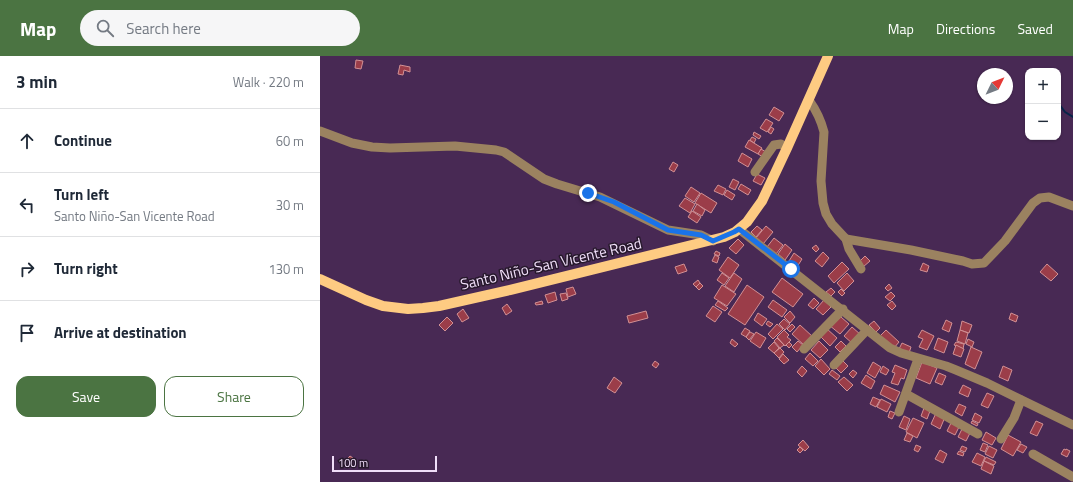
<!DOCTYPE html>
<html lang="en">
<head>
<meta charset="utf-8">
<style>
  :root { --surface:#fff; --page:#f6f6f7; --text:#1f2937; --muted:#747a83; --line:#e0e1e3; --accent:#4b7442 }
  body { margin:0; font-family:"Titillium Web",sans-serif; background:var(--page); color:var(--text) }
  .controls { position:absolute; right:12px; top:12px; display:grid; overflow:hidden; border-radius:8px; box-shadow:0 1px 3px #0004 }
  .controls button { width:36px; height:36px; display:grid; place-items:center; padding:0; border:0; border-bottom:1px solid var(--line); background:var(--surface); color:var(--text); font:20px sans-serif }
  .compass { position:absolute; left:657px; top:12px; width:36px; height:36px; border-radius:50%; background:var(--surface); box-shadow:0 1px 3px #0004; rotate:47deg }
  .scale { position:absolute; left:12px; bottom:10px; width:105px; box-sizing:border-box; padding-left:4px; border:2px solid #f0def9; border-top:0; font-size:11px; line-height:14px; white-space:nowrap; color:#f0def9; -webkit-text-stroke:3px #27192c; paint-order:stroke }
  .stop { position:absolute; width:12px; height:12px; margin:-9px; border:3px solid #1a73e8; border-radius:50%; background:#fff }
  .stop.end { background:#1a73e8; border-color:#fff; box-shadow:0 1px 4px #0008 }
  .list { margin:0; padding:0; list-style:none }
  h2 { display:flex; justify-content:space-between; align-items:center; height:52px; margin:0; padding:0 16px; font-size:17px }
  h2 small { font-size:13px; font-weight:400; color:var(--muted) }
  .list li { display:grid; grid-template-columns:26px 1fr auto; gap:12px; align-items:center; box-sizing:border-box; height:64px; padding:0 16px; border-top:1px solid var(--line) }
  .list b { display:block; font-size:15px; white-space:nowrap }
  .list p { margin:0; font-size:13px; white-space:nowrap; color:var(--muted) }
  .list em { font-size:13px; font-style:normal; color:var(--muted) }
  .actions { display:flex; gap:8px; padding:12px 16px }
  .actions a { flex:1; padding:9px 0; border:1px solid var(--accent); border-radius:12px; text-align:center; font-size:14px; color:var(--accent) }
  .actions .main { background:var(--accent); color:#fff }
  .icon { flex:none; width:22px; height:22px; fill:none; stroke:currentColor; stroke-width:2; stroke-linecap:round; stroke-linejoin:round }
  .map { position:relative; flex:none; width:753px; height:426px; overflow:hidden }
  header { display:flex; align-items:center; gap:24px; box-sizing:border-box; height:56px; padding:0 20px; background:var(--accent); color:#fff }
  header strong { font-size:19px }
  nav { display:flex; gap:22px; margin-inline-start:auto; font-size:14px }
  .search { width:280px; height:36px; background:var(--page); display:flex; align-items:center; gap:10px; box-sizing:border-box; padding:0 14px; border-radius:22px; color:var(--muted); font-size:15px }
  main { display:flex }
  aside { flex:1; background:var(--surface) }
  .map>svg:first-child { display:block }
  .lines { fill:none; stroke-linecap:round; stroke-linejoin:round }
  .stream { stroke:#072549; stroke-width:2 }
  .building { fill:#9b3d49; stroke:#d29094 }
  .minor { stroke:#9b8260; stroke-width:9 }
  .major { stroke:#fecb82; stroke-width:10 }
  .route { stroke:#1a73e8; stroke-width:5 }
  .labels { text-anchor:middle; stroke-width:3; stroke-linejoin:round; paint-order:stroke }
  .street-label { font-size:15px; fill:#f0def9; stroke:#27192c }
</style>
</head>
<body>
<header>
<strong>Map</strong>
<div class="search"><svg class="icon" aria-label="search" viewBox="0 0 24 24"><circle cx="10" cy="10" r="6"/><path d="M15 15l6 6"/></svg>Search here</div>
<nav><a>Map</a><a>Directions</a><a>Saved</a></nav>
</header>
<main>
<aside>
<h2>3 min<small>Walk · 220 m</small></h2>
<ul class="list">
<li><svg class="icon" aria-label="ahead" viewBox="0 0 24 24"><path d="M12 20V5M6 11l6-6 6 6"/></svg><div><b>Continue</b></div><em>60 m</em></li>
<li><svg class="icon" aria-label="left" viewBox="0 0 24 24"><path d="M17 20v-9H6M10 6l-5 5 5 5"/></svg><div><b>Turn left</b><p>Santo Niño-San Vicente Road</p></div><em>30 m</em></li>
<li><svg class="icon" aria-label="right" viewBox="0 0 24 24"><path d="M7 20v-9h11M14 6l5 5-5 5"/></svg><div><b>Turn right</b></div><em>130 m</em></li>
<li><svg class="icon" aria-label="arrive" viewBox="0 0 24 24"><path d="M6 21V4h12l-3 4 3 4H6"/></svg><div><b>Arrive at destination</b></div></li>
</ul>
<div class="actions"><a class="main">Save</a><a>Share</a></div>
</aside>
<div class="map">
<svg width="753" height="426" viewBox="0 0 753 426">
  <rect width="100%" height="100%" fill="#482954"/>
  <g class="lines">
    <path class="stream" d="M 739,48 L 745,56 L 753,61"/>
  </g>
  <g class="building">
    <path d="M 36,4 L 43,5 L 41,13 L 35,12 Z"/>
    <path d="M 80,9 L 90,11 L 90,16 L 84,14 L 83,19 L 78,18 Z"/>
    <path d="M 454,51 L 464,57 L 459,65 L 449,59 Z"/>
    <path d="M 446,63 L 453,67 L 447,76 L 440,72 Z"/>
    <path d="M 451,71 L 454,73 L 451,78 L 448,76 Z"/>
    <path d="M 434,76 L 441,80 L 439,83 L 433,79 Z"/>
    <path d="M 432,81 L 436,83 L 434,87 L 430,84 Z"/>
    <path d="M 429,84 L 442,92 L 438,98 L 425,91 Z"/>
    <path d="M 441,93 L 446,96 L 443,101 L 438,98 Z"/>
    <path d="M 422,97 L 432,103 L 428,111 L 418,105 Z"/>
    <path d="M 353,106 L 358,109 L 354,116 L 349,113 Z"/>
    <path d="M 437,118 L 445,122 L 441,129 L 433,125 Z"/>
    <path d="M 413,123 L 419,126 L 415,134 L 409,131 Z"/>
    <path d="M 421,128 L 431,134 L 428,139 L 418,133 Z"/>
    <path d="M 398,129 L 406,133 L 403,139 L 394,135 Z"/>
    <path d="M 371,131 L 380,137 L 374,146 L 365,140 Z"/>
    <path d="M 407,134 L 415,139 L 412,144 L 404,139 Z"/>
    <path d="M 381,137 L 397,147 L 391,157 L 375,147 Z"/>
    <path d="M 365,142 L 375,148 L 370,157 L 359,150 Z"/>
    <path d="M 377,148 L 385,154 L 382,160 L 373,155 Z"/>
    <path d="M 372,155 L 381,161 L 377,167 L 368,161 Z"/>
    <path d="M 437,170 L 442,174 L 436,181 L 431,176 Z"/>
    <path d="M 446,170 L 453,176 L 443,188 L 436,182 Z"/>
    <path d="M 454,182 L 463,189 L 456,198 L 447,191 Z"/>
    <path d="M 418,183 L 424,189 L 416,198 L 409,192 Z"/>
    <path d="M 465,188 L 472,194 L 465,204 L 458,198 Z"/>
    <path d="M 496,189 L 499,193 L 496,196 L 492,192 Z"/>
    <path d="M 396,195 L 400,197 L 399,200 L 394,198 Z"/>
    <path d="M 503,196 L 509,202 L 502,211 L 495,205 Z"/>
    <path d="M 474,197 L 482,203 L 477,211 L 469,205 Z"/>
    <path d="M 395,199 L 399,201 L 397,207 L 392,205 Z"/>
    <path d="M 545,200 L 550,205 L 543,211 L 539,206 Z"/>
    <path d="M 408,201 L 419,209 L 410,222 L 399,214 Z"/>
    <path d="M 522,206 L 529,213 L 514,227 L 508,220 Z"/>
    <path d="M 603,207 L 609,210 L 607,216 L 600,214 Z"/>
    <path d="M 364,208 L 367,215 L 358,218 L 355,211 Z"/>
    <path d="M 727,208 L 738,218 L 731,225 L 720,216 Z"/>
    <path d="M 402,217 L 409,222 L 404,229 L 397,224 Z"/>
    <path d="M 414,217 L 422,223 L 414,236 L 405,230 Z"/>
    <path d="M 527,217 L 534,225 L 524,235 L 517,227 Z"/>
    <path d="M 462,222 L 483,238 L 473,251 L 452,236 Z"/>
    <path d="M 378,224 L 380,227 L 376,231 L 373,228 Z"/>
    <path d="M 380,227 L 383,230 L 379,234 L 376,231 Z"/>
    <path d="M 569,228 L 572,232 L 568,235 L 565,232 Z"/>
    <path d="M 402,229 L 416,238 L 407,250 L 394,242 Z"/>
    <path d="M 427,229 L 444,241 L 425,269 L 408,258 Z"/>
    <path d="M 253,231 L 256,238 L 248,241 L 246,233 Z"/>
    <path d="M 511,232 L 515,236 L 511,240 L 506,236 Z"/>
    <path d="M 521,233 L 525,237 L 522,240 L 518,236 Z"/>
    <path d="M 235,236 L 237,244 L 228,247 L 225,239 Z"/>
    <path d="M 571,236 L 575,240 L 570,245 L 565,241 Z"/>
    <path d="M 246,237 L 248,243 L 242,245 L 240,238 Z"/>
    <path d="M 494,242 L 499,247 L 493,253 L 488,249 Z"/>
    <path d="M 453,244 L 467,254 L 462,261 L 448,251 Z"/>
    <path d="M 504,244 L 511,251 L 503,259 L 496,253 Z"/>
    <path d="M 222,245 L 223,248 L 216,249 L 215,247 Z"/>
    <path d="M 398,245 L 408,252 L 405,255 L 395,249 Z"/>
    <path d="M 572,245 L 576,250 L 572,254 L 567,249 Z"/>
    <path d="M 187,248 L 192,255 L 186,259 L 182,252 Z"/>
    <path d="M 393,250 L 402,256 L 395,266 L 386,260 Z"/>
    <path d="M 143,253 L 149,262 L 142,266 L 137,258 Z"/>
    <path d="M 326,255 L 328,262 L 309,267 L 307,260 Z"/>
    <path d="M 470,255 L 475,261 L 470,267 L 464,261 Z"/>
    <path d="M 438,257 L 447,263 L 442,270 L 434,264 Z"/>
    <path d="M 691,257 L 698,260 L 696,266 L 689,263 Z"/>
    <path d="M 127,261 L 133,267 L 125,275 L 119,269 Z"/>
    <path d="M 521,261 L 529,268 L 520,278 L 509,269 Z"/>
    <path d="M 464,263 L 470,268 L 465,274 L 459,268 Z"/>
    <path d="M 626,264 L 632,267 L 629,276 L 622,273 Z"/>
    <path d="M 448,265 L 453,268 L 450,271 L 446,268 Z"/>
    <path d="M 554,265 L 560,272 L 556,276 L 549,269 Z"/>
    <path d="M 642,265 L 652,269 L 649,277 L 640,274 Z"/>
    <path d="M 457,268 L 463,273 L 453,283 L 448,278 Z"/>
    <path d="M 472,268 L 475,271 L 470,276 L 467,273 Z"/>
    <path d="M 480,269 L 493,281 L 485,290 L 472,278 Z"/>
    <path d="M 532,271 L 541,279 L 533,288 L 524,280 Z"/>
    <path d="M 425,272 L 430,275 L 426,281 L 421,278 Z"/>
    <path d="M 506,272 L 517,282 L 510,290 L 499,279 Z"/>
    <path d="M 464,274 L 469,279 L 467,281 L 471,284 L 465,290 L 457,281 Z"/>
    <path d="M 566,274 L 579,286 L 574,292 L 560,280 Z"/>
    <path d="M 602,274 L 614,280 L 607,294 L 599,291 L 603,283 L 598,281 Z"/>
    <path d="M 640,274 L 648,277 L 645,288 L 637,285 Z"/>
    <path d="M 430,276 L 434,278 L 429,284 L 426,281 Z"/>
    <path d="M 436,276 L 446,282 L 440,292 L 430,285 Z"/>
    <path d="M 457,282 L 464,289 L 460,292 L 454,285 Z"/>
    <path d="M 618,282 L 628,286 L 624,297 L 614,293 Z"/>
    <path d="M 412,283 L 418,288 L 415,291 L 410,287 Z"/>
    <path d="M 648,283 L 654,286 L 652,291 L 646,288 Z"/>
    <path d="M 478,285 L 483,289 L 477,296 L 472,291 Z"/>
    <path d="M 499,285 L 508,294 L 500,302 L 491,294 Z"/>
    <path d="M 521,285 L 526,290 L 520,296 L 515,291 Z"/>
    <path d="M 454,286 L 459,292 L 454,297 L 448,292 Z"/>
    <path d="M 469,286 L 472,289 L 469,292 L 466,289 Z"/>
    <path d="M 636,286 L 644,288 L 643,293 L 634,289 Z"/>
    <path d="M 582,287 L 591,291 L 589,297 L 579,293 Z"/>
    <path d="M 636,289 L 644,293 L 641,301 L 633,298 Z"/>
    <path d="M 651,291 L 662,296 L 655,313 L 645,308 Z"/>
    <path d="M 460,292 L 464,296 L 459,302 L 454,297 Z"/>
    <path d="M 490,297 L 498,305 L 493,310 L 485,303 Z"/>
    <path d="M 463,298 L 469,304 L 464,308 L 459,303 Z"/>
    <path d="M 501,303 L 510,313 L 504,319 L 495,310 Z"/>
    <path d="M 522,304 L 528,310 L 521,317 L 515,311 Z"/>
    <path d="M 335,305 L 339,308 L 336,312 L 332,309 Z"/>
    <path d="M 553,306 L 561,311 L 555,322 L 547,317 Z"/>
    <path d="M 602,306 L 617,312 L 610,328 L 596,322 Z"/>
    <path d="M 575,309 L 587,314 L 584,323 L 581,322 L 578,329 L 571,327 L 575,317 L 572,316 Z"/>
    <path d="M 482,310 L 487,315 L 482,321 L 477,316 Z"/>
    <path d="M 563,310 L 569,314 L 566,319 L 560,316 Z"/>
    <path d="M 683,310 L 692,314 L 688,325 L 679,321 Z"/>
    <path d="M 512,314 L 520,320 L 517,324 L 509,318 Z"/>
    <path d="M 533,314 L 537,317 L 533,322 L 529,318 Z"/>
    <path d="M 619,317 L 626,320 L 622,329 L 615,326 Z"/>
    <path d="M 546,319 L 555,325 L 551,333 L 541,327 Z"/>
    <path d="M 294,321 L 302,327 L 295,337 L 287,332 Z"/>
    <path d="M 524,321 L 533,329 L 527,335 L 518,326 Z"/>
    <path d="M 564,329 L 580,336 L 575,346 L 560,338 Z"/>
    <path d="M 643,329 L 651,333 L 648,341 L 639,337 Z"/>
    <path d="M 667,337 L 674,340 L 668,352 L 661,349 Z"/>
    <path d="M 553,341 L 560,344 L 556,351 L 550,348 Z"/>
    <path d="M 561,343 L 571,348 L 567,356 L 557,351 Z"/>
    <path d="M 639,348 L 646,351 L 642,360 L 635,356 Z"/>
    <path d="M 604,352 L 610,355 L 607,363 L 601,360 Z"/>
    <path d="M 570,355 L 575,357 L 572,363 L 568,361 Z"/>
    <path d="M 616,357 L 625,361 L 620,373 L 611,368 Z"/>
    <path d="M 655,357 L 662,361 L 659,367 L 652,364 Z"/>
    <path d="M 584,360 L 590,363 L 586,374 L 579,371 Z"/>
    <path d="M 593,362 L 604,367 L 597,382 L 586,376 Z"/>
    <path d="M 632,365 L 640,369 L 635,379 L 627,375 Z"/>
    <path d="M 652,365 L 658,368 L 657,370 L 651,367 Z"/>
    <path d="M 716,365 L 723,368 L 717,380 L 710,377 Z"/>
    <path d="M 642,373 L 650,377 L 646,385 L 638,381 Z"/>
    <path d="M 666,376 L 676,382 L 672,389 L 662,384 Z"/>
    <path d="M 587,377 L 593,380 L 590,386 L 584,384 Z"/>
    <path d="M 688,379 L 701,386 L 693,400 L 681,393 Z"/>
    <path d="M 483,384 L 489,391 L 485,395 L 478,389 Z"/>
    <path d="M 663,387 L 668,389 L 665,396 L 660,394 Z"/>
    <path d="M 701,388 L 707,391 L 703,397 L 697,394 Z"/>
    <path d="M 596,389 L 601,391 L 598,396 L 594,394 Z"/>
    <path d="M 642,390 L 647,392 L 645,396 L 640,394 Z"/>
    <path d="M 669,390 L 677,394 L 673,402 L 665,398 Z"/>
    <path d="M 480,391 L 483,394 L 480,397 L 477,394 Z"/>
    <path d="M 744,393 L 746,394 L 746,393 L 750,395 L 747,401 L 741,398 Z"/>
    <path d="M 620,394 L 627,398 L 623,407 L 615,403 Z"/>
    <path d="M 639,395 L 644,397 L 643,400 L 637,398 Z"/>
    <path d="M 657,397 L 665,401 L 661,410 L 652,406 Z"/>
    <path d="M 30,400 L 33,402 L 29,406 L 27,403 Z"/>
    <path d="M 666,401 L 676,406 L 674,409 L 664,405 Z"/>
    <path d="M 664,405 L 674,410 L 671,418 L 661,413 Z"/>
  </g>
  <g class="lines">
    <g class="minor">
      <path d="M 489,44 C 496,54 501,64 504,76 L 501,125 L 503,147 L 506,158 L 512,168 L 526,183 L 529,193 L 541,213"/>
      <path d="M 0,75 L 32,87 L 52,91 L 70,92 L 135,90 L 176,94 L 184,96 L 224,123 L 237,128 L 280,141 L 348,174 L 381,179 L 393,185"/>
      <path d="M 435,116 L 454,89 L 461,88 L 467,92"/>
      <path d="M 419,173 L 570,292 L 581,297 L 626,310 L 636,314 L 667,327 L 753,369"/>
      <path d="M 526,183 L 591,194 L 643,205 L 652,208 L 664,207 L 685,185 L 713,147 L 720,142 L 729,141 L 753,150"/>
      <path d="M 484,293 L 523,253"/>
      <path d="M 514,309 L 547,274"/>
      <path d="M 586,338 L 658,378"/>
      <path d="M 579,356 L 598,303"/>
      <path d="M 681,383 L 694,362 L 701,344"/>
      <path d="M 713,398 L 753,421"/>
    </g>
    <path class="major" d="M 0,223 L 46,244 L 63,250 L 88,253 L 103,252 L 119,250 L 190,234 L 404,181 L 415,176 L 427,166 L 442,145 L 467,92 L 508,0"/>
  </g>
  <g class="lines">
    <path class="route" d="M 268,137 L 294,146 L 348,174 L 381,179 L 393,185 L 414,176 L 419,173 L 471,213"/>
  </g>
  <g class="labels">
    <g class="street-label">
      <text transform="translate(231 208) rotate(-13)" y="5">Santo Niño-San Vicente Road</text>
    </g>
  </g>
</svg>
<div class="controls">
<button>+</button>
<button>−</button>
</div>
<svg class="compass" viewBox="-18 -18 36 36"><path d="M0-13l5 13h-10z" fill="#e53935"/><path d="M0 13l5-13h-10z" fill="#747a83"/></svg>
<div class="scale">100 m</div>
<div class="stop" style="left:471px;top:213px"></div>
<div class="stop end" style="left:268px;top:137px"></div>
</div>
</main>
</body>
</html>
